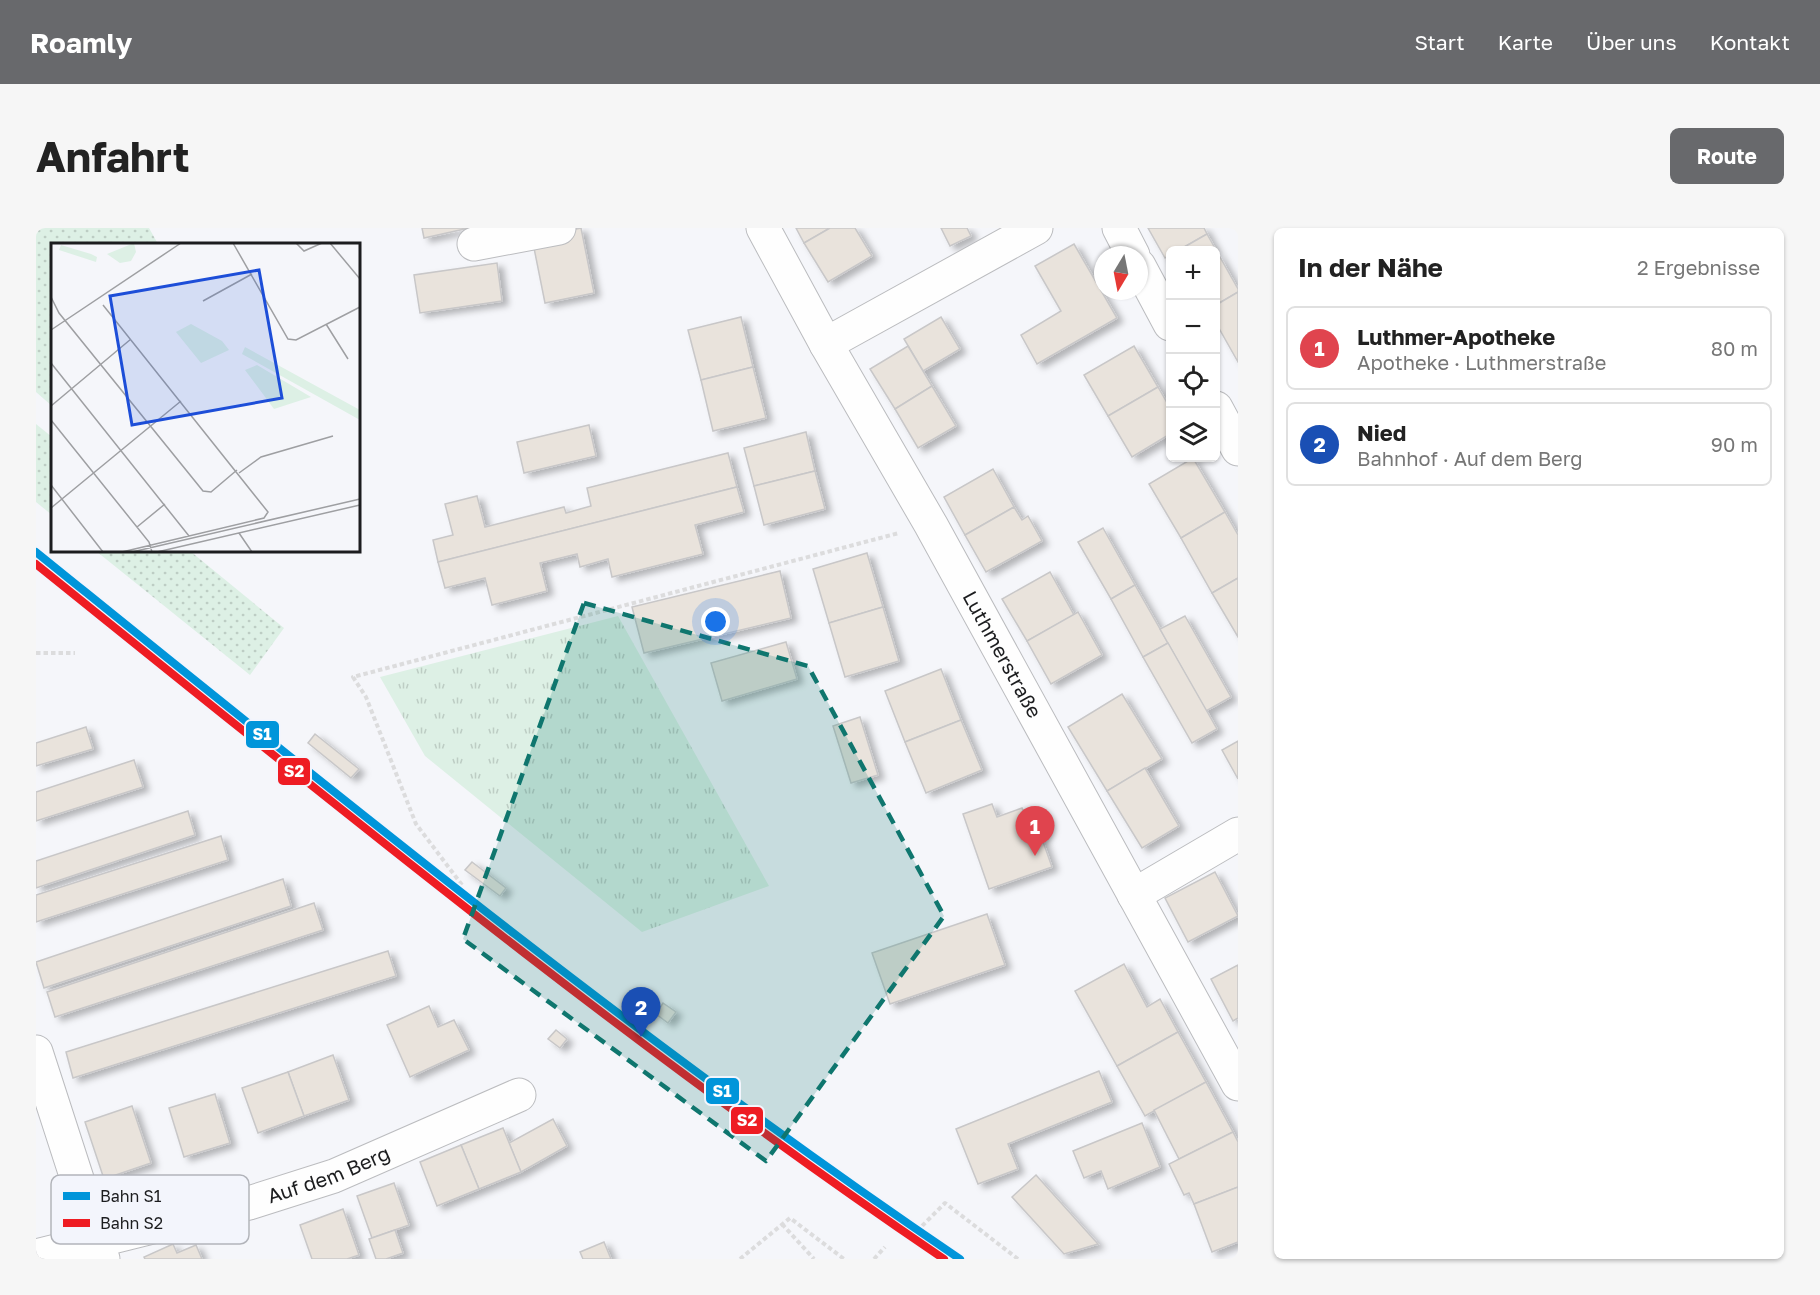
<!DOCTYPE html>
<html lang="de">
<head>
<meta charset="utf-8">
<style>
  :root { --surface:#fff; --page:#f6f6f6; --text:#222; --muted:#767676; --line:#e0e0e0; --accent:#68696c }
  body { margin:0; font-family:"Golos Text",sans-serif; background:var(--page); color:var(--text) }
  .controls { position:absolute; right:18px; top:18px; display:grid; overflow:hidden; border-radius:9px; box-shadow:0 2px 4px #0004 }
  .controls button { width:54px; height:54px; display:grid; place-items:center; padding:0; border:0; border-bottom:2px solid var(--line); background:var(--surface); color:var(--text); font:30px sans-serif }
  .compass { position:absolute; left:1058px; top:18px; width:54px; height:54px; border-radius:50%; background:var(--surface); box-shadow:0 2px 4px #0004; rotate:190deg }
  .you { position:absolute; left:680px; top:394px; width:21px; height:21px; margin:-15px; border:4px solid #fff; border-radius:50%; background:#1a73e8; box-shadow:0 0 0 9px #1a73e833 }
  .badge { display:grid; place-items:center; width:39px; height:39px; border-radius:50%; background:var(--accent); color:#fff; font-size:20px; font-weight:700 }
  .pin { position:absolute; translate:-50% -50px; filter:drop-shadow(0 2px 3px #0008) }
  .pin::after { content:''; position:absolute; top:32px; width:21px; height:18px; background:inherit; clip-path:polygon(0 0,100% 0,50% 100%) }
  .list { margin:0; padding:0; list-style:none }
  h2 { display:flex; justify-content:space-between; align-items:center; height:78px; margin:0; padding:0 24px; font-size:26px }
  h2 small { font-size:20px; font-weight:400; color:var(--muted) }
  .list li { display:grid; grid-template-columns:39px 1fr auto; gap:18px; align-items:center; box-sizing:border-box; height:84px; margin:0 12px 12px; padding:0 12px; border:2px solid var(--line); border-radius:9px }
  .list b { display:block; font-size:22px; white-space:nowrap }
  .list p { margin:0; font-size:20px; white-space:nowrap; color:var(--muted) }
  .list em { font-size:20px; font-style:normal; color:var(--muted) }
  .icon { flex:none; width:33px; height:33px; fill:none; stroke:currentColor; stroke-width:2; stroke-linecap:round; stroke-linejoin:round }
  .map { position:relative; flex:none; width:1202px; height:1031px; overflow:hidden; border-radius:9px }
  header { display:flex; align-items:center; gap:36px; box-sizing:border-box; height:84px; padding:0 30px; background:var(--accent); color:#fff }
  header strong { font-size:28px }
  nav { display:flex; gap:33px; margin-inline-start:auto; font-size:21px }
  .intro { display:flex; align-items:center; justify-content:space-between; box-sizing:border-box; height:144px; padding:0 36px }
  h1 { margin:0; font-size:42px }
  .button { padding:15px 27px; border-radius:9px; background:var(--accent); color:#fff; font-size:21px; font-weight:700 }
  main { display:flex; gap:36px; padding:0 36px }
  aside { flex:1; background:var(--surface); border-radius:9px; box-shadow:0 2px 4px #0004 }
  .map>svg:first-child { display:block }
  .park { fill:url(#park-tufts) }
  .garden { fill:url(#garden-dots) }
  .building { fill:#e9e3dc; stroke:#c8c7c8; stroke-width:1.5; filter:url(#shadow) }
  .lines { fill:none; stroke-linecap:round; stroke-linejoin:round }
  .minor-casing { stroke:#bbbcbf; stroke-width:35 }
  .path { stroke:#dcdcdd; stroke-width:4; stroke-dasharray:4.5 3; stroke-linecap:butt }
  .minor { stroke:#fefefe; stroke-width:33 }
  .rail-1-casing { stroke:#f3f5fc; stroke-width:12 }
  .rail-2-casing { stroke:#f3f5fc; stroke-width:12 }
  .rail-1 { stroke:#0095da; stroke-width:8 }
  .rail-2 { stroke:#ee1c23; stroke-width:8 }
  .marked { fill:#0f766e; fill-opacity:0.2; stroke:#0f766e; stroke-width:4.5; stroke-dasharray:12 8; stroke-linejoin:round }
  .labels { text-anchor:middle; stroke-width:6; stroke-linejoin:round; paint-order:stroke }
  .street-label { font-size:20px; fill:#1c1d1f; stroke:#f3f5fc }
  .inset-road { fill:none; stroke:#9e9fa2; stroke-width:1.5 }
  .view { fill:#1d4ed8; fill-opacity:0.15; stroke:#1d4ed8; stroke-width:3 }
  .inset-edge { fill:none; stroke:#1c1d1f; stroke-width:3 }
  .key { fill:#f3f5fc; stroke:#b2b4ba; stroke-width:1.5 }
  .key-label { font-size:16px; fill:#1c1d1f }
  .line-badge { stroke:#f3f5fc; stroke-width:2 }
  .badge-label { font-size:16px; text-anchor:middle; font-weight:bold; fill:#fff }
</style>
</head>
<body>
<header>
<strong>Roamly</strong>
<nav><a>Start</a><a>Karte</a><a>Über uns</a><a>Kontakt</a></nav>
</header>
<div class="intro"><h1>Anfahrt</h1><a class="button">Route</a></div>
<main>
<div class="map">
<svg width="1202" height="1031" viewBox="0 0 1202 1031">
  <defs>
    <pattern id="park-tufts" width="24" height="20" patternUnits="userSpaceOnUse" patternTransform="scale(1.5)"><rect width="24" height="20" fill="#ddf0e5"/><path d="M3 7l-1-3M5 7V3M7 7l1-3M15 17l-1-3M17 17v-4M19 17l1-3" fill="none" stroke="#bdcdc4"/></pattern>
    <pattern id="garden-dots" width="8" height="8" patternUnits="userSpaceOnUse" patternTransform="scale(1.5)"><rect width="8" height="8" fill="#ddf0e5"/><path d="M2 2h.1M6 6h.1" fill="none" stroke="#bdcdc4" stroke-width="1.8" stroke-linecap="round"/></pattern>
    <filter id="shadow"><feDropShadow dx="6" dy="4" stdDeviation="3" flood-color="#0004"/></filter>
  </defs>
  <rect width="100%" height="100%" fill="#f5f6fa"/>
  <path class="park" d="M 582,388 L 733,658 L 606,704 L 389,528 L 344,449 Z"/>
  <g class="garden">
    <path d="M 0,0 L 113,0 L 122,16 L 16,16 L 16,178 L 0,164 Z"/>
    <path d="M 0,196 L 16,209 L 16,287 L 0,274 Z"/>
    <path d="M 60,323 L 154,323 L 248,400 L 214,447 Z"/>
  </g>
  <g class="building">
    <path d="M 386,0 L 433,0 L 388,10 Z"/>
    <path d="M 545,0 L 558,65 L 509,75 L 496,10 Z"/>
    <path d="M 760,0 L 794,0 L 768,15 Z"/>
    <path d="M 794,0 L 819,0 L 836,28 L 792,54 L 768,15 Z"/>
    <path d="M 905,0 L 931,0 L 935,8 L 914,18 Z"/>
    <path d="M 1112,0 L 1168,0 L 1171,6 L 1143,22 L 1134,22 L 1134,27 L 1129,30 Z"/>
    <path d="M 1171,6 L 1202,61 L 1202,64 L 1180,77 L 1180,22 L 1143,22 Z"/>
    <path d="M 1038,16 L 1081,90 L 1001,136 L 985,107 L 1025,83 L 999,38 Z"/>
    <path d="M 461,35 L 466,73 L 384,85 L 378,47 Z"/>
    <path d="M 1202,64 L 1202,134 L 1180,95 L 1180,77 Z"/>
    <path d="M 705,89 L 717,139 L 665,152 L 652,102 Z"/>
    <path d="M 905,89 L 924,121 L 887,143 L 868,111 Z"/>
    <path d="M 872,118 L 896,158 L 859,181 L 834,141 Z"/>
    <path d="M 1098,118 L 1122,159 L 1072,188 L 1048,147 Z"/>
    <path d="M 717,139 L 730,190 L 677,203 L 665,152 Z"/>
    <path d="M 896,158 L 920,198 L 882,220 L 859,181 Z"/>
    <path d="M 1122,159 L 1134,180 L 1134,206 L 1096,229 L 1072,188 Z"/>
    <path d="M 553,197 L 560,228 L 488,245 L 481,214 Z"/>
    <path d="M 770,204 L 779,243 L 718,258 L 708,220 Z"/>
    <path d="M 692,225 L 701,259 L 402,334 L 397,312 L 417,307 L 409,276 L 441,268 L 449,299 L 528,279 L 530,285 L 555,278 L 551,260 Z"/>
    <path d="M 1157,230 L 1189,284 L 1145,310 L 1113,256 Z"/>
    <path d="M 957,241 L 978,279 L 929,307 L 908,269 Z"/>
    <path d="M 779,243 L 789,281 L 728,297 L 718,258 Z"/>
    <path d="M 701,259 L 708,284 L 659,297 L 667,326 L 576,349 L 572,331 L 544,339 L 541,326 L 504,335 L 511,363 L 456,377 L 449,350 L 409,360 L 402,334 Z"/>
    <path d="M 978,279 L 986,292 L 992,288 L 1006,313 L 950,344 L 929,307 Z"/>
    <path d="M 1189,284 L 1202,307 L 1202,350 L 1176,365 L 1145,310 Z"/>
    <path d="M 1067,300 L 1099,357 L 1075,371 L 1042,314 Z"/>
    <path d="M 831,325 L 847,379 L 793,395 L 777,341 Z"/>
    <path d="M 744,343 L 755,390 L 608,425 L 596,379 Z"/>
    <path d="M 1014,344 L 1038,387 L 991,413 L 966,371 Z"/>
    <path d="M 1202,350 L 1202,409 L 1176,365 Z"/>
    <path d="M 1099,357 L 1132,415 L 1107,429 L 1075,371 Z"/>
    <path d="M 847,379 L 863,433 L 809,449 L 793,395 Z"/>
    <path d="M 1042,384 L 1066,427 L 1015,456 L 991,413 Z"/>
    <path d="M 1149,388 L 1195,469 L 1170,483 L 1124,401 Z"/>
    <path d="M 750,414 L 761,451 L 686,473 L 675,435 Z"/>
    <path d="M 1132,415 L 1181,501 L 1156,515 L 1107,429 Z"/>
    <path d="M 905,441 L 925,492 L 869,514 L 849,463 Z"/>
    <path d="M 1086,466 L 1126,531 L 1071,563 L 1032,499 Z"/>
    <path d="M 824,489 L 842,547 L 815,555 L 797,498 Z"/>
    <path d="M 925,492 L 946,542 L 890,565 L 869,514 Z"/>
    <path d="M 50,499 L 57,521 L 0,538 L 0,515 Z"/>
    <path d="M 279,506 L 323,541 L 315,550 L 272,515 Z"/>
    <path d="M 1202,513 L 1202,551 L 1186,522 Z"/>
    <path d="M 98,532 L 107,559 L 0,593 L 0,564 Z"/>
    <path d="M 1109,540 L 1143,598 L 1106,620 L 1071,563 Z"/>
    <path d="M 956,576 L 961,589 L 986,580 L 998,614 L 1006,611 L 1016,639 L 953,661 L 927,586 Z"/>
    <path d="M 152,583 L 159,607 L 0,660 L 0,633 Z"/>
    <path d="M 185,608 L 192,632 L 0,694 L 0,667 Z"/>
    <path d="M 436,634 L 470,660 L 464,668 L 429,642 Z"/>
    <path d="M 1179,644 L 1202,688 L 1152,714 L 1129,670 Z"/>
    <path d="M 247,651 L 255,678 L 8,760 L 0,734 Z"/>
    <path d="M 278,675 L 287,702 L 19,789 L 11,764 Z"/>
    <path d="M 951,686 L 969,737 L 854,776 L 836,725 Z"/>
    <path d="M 352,723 L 360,748 L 37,850 L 30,824 Z"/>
    <path d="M 1088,736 L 1111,779 L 1124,771 L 1142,804 L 1081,838 L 1039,763 Z"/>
    <path d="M 1202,737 L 1202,790 L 1197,793 L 1175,751 Z"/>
    <path d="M 627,775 L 640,784 L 632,795 L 620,786 Z"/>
    <path d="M 393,778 L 402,799 L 418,792 L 433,822 L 374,849 L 351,797 Z"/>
    <path d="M 520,802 L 531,811 L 524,820 L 512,811 Z"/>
    <path d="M 1142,804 L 1170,854 L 1109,888 L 1081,838 Z"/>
    <path d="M 297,827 L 313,872 L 268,888 L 252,844 Z"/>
    <path d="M 1063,843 L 1076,874 L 972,916 L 982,941 L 942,956 L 920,901 Z"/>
    <path d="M 252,844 L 268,888 L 222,905 L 206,860 Z"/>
    <path d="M 1170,854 L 1197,904 L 1143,931 L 1118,882 Z"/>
    <path d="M 179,866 L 194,915 L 148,929 L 133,880 Z"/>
    <path d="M 96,878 L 115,935 L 68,951 L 49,894 Z"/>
    <path d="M 517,891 L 531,918 L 485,944 L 473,915 Z"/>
    <path d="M 1106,895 L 1124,939 L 1072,961 L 1065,943 L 1048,950 L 1037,923 Z"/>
    <path d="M 467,900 L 485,944 L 443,961 L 425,917 Z"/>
    <path d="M 1197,904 L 1202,914 L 1202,959 L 1158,976 L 1153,965 L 1148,967 L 1133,936 Z"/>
    <path d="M 425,917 L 443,961 L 401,978 L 384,934 Z"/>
    <path d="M 1000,947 L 1062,1016 L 1028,1026 L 976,969 Z"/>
    <path d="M 358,955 L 373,997 L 336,1010 L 321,968 Z"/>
    <path d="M 1202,959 L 1202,1014 L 1176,1024 L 1158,976 Z"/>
    <path d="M 307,981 L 323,1027 L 311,1031 L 276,1031 L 264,997 Z"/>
    <path d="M 359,1002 L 367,1025 L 350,1031 L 340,1031 L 333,1011 Z"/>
    <path d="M 568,1014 L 575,1031 L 547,1031 L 544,1024 Z"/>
    <path d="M 137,1016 L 141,1025 L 160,1017 L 166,1031 L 109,1031 L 108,1029 Z"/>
  </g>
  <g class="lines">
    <g class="minor-casing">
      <g id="minor">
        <path id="s1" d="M 727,0 L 790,116 L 895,297 L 1202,856"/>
        <path d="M 1083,0 L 1097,27"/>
        <path d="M 438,16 L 523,0"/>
        <path d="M 1103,38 L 1134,96"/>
        <path d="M 790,116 L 1000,0"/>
        <path d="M 1180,180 L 1202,221"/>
        <path d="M 1098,667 L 1202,606"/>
        <path d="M 0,824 L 67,1031"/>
        <path id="s2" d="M 0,1028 L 213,975 L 298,948 L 483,867"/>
      </g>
    </g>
    <g class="path">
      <path d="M 0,425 L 39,425"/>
      <path d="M 426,657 L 380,596 L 330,469 L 317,449 L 863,305"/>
      <path d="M 746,996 L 778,1031"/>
      <path d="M 886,998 L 909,975 L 982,1031"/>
      <path d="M 704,1031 L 754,990 L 808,1031"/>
      <path d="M 838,1031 L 849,1019"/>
    </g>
    <use href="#minor" class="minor"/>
    <g class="rail-1-casing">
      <path id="rail-1" d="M 0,324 C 302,568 602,813 924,1031"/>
    </g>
    <g class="rail-2-casing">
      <path id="rail-2" d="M 0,336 C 297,575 592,817 908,1031"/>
    </g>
    <use href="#rail-1" class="rail-1"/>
    <use href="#rail-2" class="rail-2"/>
  </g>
  <path class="marked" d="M 548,375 L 772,438 L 908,688 L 730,933 L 427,711 Z"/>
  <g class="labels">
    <g class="street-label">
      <text dy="7" stroke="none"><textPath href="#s1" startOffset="489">Luthmerstraße</textPath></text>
      <text dy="7" stroke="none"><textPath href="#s2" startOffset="304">Auf dem Berg</textPath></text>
    </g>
  </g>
  <g transform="translate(15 15)">
    <rect width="309" height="309" fill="#f5f6fa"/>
    <path d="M 83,0 L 85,9 L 80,18 L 69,20 L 56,11 ZM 140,81 L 171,98 L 178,107 L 150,120 L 125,89 Z" fill="#ddf0e5"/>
    <path d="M 10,2 L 40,11 L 46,14 L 45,19 L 8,7 ZM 194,104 L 309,167 L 309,177 L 191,111 ZM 206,122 L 260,154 L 223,166 L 194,127 Z" fill="#ddf0e5"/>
    <path class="inset-road" d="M 182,0 L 237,96 L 245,97 L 309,64M 245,0 L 253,8 L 271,0M 279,0 L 309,36M 0,54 L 8,70 L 152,248 L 160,249 L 186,227M 152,58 L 201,31M 52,62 L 217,269 L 213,275 L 71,309M 275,81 L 297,116M 0,87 L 130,0M 0,120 L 138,293M 0,163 L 80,96M 0,177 L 98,299 L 101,309M 188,230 L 210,214 L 282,193M 0,242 L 52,309M 0,265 L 130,158M 86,284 L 114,261M 188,290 L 201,309M 81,309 L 309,256M 106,309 L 309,262"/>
    <path class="view" d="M 208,27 L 231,155 L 81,182 L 59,53 Z"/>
    <rect width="309" height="309" class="inset-edge"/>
  </g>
  <rect x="15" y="947" width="198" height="69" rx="9" class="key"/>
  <rect x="27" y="964" width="27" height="8" fill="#0095da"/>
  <rect x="27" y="991" width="27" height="8" fill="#ee1c23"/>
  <g class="key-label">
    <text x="64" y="974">Bahn S1</text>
    <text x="64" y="1001">Bahn S2</text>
  </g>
  <g class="line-badge">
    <rect x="209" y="492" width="35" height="29" rx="6" fill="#0095da"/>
    <rect x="241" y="529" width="34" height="29" rx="6" fill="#ee1c23"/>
    <rect x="669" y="849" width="35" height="28" rx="6" fill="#0095da"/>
    <rect x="694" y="878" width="34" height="29" rx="6" fill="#ee1c23"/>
  </g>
  <g class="badge-label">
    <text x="226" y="512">S1</text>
    <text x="258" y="549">S2</text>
    <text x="686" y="869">S1</text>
    <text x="711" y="898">S2</text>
  </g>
</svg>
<div class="controls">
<button>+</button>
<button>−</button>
<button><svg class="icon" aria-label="locate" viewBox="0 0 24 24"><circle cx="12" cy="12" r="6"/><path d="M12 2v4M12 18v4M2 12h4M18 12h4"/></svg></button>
<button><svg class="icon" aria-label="layers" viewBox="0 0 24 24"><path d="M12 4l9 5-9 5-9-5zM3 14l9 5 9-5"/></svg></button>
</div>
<svg class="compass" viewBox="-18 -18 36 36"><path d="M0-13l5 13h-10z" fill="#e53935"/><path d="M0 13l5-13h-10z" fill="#767676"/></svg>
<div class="you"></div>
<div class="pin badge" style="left:999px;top:628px;background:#e0444e">1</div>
<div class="pin badge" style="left:605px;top:809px;background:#1a4fb4">2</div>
</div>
<aside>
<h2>In der Nähe<small>2 Ergebnisse</small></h2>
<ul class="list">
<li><span class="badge" style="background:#e0444e">1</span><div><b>Luthmer-Apotheke</b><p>Apotheke · Luthmerstraße</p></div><em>80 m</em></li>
<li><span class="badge" style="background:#1a4fb4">2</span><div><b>Nied</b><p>Bahnhof · Auf dem Berg</p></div><em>90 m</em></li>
</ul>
</aside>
</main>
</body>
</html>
